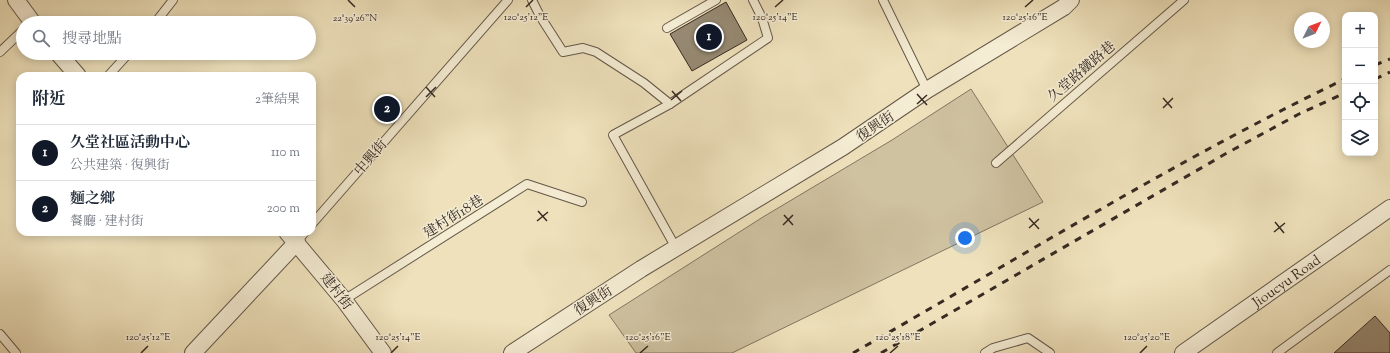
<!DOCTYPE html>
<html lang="zh-TW">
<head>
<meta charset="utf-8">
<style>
  :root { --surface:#fff; --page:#f6f6f7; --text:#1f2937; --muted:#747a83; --line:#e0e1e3; --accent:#111827 }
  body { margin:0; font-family:"Sorts Mill Goudy","Noto Serif TC",serif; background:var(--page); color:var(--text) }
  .controls { position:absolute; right:12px; top:12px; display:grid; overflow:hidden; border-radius:8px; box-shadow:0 2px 10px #0003 }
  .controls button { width:36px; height:36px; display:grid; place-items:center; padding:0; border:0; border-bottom:1px solid var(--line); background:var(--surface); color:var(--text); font:20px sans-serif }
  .compass { position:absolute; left:1294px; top:12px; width:36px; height:36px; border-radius:50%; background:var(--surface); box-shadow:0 2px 10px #0003; rotate:48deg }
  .you { position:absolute; left:965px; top:238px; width:14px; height:14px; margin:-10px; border:3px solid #fff; border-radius:50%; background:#1a73e8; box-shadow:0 0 0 6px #1a73e833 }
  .badge { display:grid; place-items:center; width:26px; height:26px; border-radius:50%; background:var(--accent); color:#fff; font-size:13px; font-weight:700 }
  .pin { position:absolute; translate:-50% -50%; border:2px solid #fff; box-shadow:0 1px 4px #0006 }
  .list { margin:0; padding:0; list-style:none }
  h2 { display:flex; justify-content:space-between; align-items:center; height:52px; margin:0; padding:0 16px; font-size:17px }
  h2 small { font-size:13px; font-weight:400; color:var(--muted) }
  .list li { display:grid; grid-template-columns:26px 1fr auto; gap:12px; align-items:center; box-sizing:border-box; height:56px; padding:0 16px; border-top:1px solid var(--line) }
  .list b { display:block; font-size:15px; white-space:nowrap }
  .list p { margin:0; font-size:13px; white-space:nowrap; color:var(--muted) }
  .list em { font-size:13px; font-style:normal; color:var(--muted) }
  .icon { flex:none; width:22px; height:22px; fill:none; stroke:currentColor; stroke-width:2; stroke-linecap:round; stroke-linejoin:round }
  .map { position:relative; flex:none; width:1390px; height:353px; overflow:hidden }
  .search { position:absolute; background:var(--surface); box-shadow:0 2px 10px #0003; left:16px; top:16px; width:300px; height:44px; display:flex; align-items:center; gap:10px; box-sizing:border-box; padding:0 14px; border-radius:22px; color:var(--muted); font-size:15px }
  .panel { position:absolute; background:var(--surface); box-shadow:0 2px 10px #0003; left:16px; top:72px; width:300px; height:164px; border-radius:12px }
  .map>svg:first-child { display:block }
  .green { fill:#cfc2a1; stroke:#827662 }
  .building { fill:#968972; stroke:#362a23 }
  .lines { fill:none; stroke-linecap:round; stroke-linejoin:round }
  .lane-casing { stroke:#645849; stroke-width:10 }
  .street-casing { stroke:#645849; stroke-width:18 }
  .lane { stroke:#f4ecd3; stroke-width:8 }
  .street { stroke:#f4ecd3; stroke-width:16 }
  .rail { stroke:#362a23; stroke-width:3; stroke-dasharray:7 7; stroke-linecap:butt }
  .ticks { fill:none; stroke:#362a23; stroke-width:1.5 }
  .labels { text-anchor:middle; stroke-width:3; stroke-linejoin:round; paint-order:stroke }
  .street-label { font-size:14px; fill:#362a23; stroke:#f4ecd3 }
  .ticks-label { font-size:10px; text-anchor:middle; fill:#362a23; stroke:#f4ecd3; stroke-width:3; stroke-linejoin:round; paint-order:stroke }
</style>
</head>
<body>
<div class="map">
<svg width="1390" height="353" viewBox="0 0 1390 353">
  <rect width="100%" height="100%" fill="#eee1bb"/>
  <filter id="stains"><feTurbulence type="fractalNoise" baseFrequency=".005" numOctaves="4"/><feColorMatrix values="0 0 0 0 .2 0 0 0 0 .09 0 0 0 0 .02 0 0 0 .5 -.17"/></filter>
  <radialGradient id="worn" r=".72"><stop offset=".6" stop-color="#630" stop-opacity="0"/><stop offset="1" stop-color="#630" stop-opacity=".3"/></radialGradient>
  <path class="green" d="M 971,89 L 1043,202 L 732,353 L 636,353 L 609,315 L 763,217 L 892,140 Z"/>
  <g class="building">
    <path d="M 726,2 L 747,40 L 692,71 L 670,34 Z"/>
    <path d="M 1375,316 L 1390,333 L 1390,353 L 1334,353 Z"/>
  </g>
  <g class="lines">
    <g class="lane-casing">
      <g id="lane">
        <path d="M 532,0 L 540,16 L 563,52 L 583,48 L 596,52 L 644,83 L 670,104"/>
        <path d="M 883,0 L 927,90"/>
        <path d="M 155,23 L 173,0"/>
        <path d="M 667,28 L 716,0"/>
        <path d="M 0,52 L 23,30"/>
        <path d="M 108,76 L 129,53"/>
        <path d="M 996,163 L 1184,0"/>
        <path d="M 312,224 L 508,0"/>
        <path d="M 297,242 L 305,232"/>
        <path d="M 676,248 L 613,135 L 670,104 L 768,38 L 762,18 L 753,0"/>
        <path d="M 344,300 L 527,184 L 582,202"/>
        <path d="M 0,334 L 16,353"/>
        <path d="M 985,353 L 993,348 L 1028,338 L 1050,353"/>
        <path d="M 1277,353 L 1390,270"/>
      </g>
    </g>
    <g class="street-casing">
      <g id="street">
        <path d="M 16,0 L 33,23"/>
        <path d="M 58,53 L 78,76"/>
        <path d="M 287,232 L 344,300 L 383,353"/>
        <path d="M 193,353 L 297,242"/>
        <path d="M 512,353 L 641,269 L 843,147 L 927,90 L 1064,7 L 1071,0"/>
        <path id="s1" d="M 1183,353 L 1390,208"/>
      </g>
    </g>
    <use href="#lane" class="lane"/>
    <use href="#street" class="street"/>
    <g class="rail">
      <path d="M 1375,65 L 1390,59"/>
      <path d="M 1375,79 L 1390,72"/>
      <path d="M 853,353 C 1016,260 1176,160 1345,79"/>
      <path d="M 881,353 L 1227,153 L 1299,114 L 1345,93"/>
    </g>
  </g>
  <path class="ticks" d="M 348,0 L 355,7M 526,7 L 533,0M 775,7 L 783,0M 1025,7 L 1033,0M 426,87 L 435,97M 672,91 L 681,101M 917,94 L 927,105M 426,97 L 436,87M 1163,98 L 1172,108M 671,100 L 682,91M 917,104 L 927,95M 1163,108 L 1173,98M 538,211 L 547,221M 784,215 L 793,225M 1029,218 L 1039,229M 537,221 L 548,212M 1275,222 L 1284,233M 783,225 L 793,215M 1029,228 L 1039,219M 1274,232 L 1285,223M 141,353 L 148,346M 391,353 L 398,346M 640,353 L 648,346M 890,353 L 898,346M 1140,353 L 1147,346"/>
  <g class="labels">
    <g class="street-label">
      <text transform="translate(1081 71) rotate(-41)" y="5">久堂路鐵路巷</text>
      <text transform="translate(875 126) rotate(-34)" y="5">復興街</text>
      <text transform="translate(370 157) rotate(-49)" y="5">中興街</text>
      <text transform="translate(453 216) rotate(-32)" y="5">建村街18巷</text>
      <text dy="5" stroke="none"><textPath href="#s1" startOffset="126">Jioucyu Road</textPath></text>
      <text transform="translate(337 291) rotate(52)" y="5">建村街</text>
      <text transform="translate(593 300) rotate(-33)" y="5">復興街</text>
    </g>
  </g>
  <g class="ticks-label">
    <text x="526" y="20">120°25'12"E</text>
    <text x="775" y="20">120°25'14"E</text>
    <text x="1025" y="20">120°25'16"E</text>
    <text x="355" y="21">22°39'26"N</text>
    <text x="148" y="340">120°25'12"E</text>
    <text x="398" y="340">120°25'14"E</text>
    <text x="648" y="340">120°25'16"E</text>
    <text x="898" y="340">120°25'18"E</text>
    <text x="1147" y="340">120°25'20"E</text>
  </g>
  <rect width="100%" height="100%" filter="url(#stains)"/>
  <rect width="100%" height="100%" fill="url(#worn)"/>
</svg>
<div class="controls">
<button>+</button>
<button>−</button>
<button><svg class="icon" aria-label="locate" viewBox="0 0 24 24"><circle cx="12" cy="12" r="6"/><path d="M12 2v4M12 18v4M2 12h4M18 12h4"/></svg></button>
<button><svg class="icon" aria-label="layers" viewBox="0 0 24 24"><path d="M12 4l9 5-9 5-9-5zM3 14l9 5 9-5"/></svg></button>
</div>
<svg class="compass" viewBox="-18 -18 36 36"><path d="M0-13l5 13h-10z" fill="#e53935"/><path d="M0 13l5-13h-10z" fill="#747a83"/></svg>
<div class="you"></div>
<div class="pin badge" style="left:709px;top:37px">1</div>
<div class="pin badge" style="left:387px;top:109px">2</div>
<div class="search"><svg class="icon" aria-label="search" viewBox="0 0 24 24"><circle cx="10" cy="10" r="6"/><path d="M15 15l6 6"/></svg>搜尋地點</div>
<section class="panel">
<h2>附近<small>2筆結果</small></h2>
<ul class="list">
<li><span class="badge">1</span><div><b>久堂社區活動中心</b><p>公共建築 · 復興街</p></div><em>110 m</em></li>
<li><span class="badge">2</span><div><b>麵之鄉</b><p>餐廳 · 建村街</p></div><em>200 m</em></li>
</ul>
</section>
</div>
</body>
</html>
